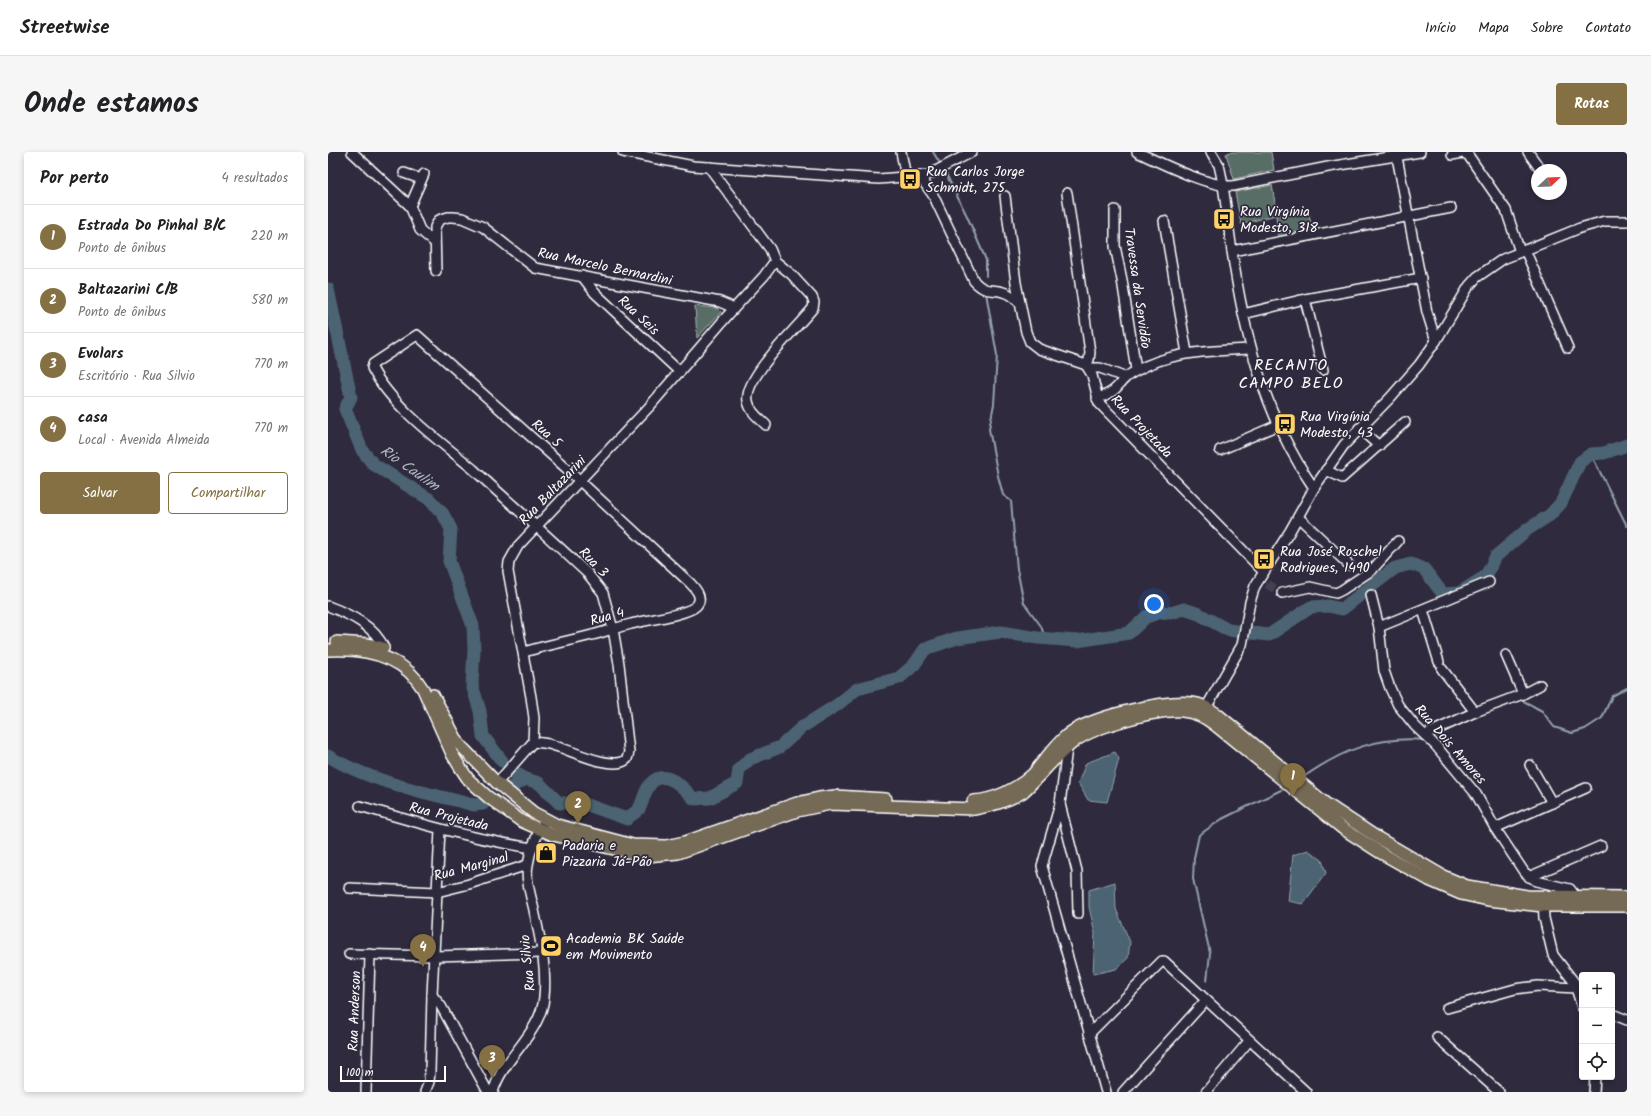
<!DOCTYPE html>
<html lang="pt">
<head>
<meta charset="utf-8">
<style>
  :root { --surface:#fff; --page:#f6f6f6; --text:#202124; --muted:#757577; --line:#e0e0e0; --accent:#847042 }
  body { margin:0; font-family:Kalam,sans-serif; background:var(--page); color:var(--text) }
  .controls { position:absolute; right:12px; bottom:12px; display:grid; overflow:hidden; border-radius:4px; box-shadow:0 2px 6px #0003 }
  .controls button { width:36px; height:36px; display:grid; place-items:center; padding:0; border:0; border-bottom:1px solid var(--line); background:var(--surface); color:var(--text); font:20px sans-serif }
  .compass { position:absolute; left:1203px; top:12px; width:36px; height:36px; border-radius:50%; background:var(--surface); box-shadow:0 2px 6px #0003; rotate:67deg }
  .scale { position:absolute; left:12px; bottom:10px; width:106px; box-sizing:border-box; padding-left:4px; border:2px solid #fff; border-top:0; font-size:11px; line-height:14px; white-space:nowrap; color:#fff; -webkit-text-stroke:3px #2f2a3d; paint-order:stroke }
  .you { position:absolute; left:826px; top:452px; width:14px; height:14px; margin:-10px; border:3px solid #fff; border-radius:50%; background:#1a73e8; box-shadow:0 0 0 6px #1a73e833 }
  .badge { display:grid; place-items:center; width:26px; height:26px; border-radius:50%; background:var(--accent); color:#fff; font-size:13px; font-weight:700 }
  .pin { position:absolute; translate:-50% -33px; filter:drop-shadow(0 1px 2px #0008) }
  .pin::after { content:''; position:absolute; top:21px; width:14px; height:12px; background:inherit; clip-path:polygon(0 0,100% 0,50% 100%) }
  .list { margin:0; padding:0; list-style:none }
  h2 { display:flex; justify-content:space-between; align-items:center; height:52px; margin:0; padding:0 16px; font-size:17px }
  h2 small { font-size:13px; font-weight:400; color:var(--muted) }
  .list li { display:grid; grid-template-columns:26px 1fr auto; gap:12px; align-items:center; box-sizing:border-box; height:64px; padding:0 16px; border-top:1px solid var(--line) }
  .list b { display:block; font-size:15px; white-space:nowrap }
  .list p { margin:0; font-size:13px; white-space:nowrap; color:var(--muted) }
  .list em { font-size:13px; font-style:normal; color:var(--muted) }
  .actions { display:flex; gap:8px; padding:12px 16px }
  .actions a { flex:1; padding:9px 0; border:1px solid var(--accent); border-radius:4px; text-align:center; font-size:14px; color:var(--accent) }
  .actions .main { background:var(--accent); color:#fff }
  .icon { flex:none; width:22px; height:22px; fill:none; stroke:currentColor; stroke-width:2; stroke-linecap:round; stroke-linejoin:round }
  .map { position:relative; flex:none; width:1299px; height:940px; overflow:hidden; border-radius:4px }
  header { display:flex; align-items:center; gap:24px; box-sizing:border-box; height:56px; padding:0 20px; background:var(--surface); border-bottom:1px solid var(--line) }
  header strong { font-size:19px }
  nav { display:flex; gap:22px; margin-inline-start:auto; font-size:14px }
  .intro { display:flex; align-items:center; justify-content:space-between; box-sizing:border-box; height:96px; padding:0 24px }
  h1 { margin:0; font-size:28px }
  .button { padding:10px 18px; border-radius:4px; background:var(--accent); color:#fff; font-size:14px; font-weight:700 }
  main { display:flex; gap:24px; padding:0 24px }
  aside { flex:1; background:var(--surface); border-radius:4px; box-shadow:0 2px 6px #0003 }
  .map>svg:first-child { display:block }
  .green { fill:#596d66; stroke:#acb6b2 }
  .water { fill:#4b6473; stroke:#93a2ab }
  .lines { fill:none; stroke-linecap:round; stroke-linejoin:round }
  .stream { stroke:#93a2ab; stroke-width:2 }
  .river { stroke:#4b6473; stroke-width:13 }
  .minor-tunnel { stroke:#443f50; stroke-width:9; stroke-dasharray:9 4.5; stroke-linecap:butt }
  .minor-casing { stroke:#fff; stroke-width:12 }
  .major-casing { stroke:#fff; stroke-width:14 }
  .minor { stroke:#2f2a3d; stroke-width:9 }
  .major { stroke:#756a55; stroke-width:11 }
  .labels { text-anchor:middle; stroke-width:3.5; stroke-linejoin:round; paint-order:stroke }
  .poi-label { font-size:14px; fill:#fff; stroke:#2f2a3d; text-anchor:start }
  .street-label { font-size:14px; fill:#fff; stroke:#2f2a3d }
  .water-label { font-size:15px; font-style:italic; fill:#aeb9c0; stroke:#2f2a3d }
  .quarter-label { font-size:16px; letter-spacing:1px; fill:#fff; stroke:#2f2a3d }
</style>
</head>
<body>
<header>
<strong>Streetwise</strong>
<nav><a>Início</a><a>Mapa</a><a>Sobre</a><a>Contato</a></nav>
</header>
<div class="intro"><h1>Onde estamos</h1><a class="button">Rotas</a></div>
<main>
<aside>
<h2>Por perto<small>4 resultados</small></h2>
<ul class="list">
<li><span class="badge">1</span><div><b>Estrada Do Pinhal B/C</b><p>Ponto de ônibus</p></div><em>220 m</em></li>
<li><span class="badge">2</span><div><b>Baltazarini C/B</b><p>Ponto de ônibus</p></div><em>580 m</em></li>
<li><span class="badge">3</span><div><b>Evolars</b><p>Escritório · Rua Silvio</p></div><em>770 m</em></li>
<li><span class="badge">4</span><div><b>casa</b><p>Local · Avenida Almeida</p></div><em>770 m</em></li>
</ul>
<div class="actions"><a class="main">Salvar</a><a>Compartilhar</a></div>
</aside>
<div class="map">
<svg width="1299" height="940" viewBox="0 0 1299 940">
  <rect width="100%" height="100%" fill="#2f2a3d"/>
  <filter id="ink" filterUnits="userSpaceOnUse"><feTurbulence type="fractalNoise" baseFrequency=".025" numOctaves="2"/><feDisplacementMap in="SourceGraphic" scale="8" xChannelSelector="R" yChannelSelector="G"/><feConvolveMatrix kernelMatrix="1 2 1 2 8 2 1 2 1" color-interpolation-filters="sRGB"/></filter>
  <g filter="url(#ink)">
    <g class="green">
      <path d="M 902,0 L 943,0 L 946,18 L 906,27 L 898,2 Z"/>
      <path d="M 944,33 L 949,63 L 980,57 L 984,78 L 950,86 L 948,63 L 913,72 L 907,40 Z"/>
      <path d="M 367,154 L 389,156 L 393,160 L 369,186 Z"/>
    </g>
    <g class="water">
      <path d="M 787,600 L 791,607 L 779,650 L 760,648 L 750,631 L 758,611 Z"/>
      <path d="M 980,698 L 994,708 L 998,721 L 975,752 L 960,749 L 965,703 Z"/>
      <path d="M 787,730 L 788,757 L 802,790 L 800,806 L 788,817 L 765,822 L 767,781 L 761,755 L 761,738 Z"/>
    </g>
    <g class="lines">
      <g class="stream">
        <path d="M 605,0 L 613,13"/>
        <path d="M 616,18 L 639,64 L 658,108 L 658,124"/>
        <path d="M 658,141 L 669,203 L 666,252 L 661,277 L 670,324 L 675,343 L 683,349 L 689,417 L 696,451 L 713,474 L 717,486"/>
        <path d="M 1263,302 L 1299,374"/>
        <path d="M 1192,547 L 1214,559 L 1226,575 L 1244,581 L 1257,577 L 1274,566 L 1284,544 L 1299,536"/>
        <path d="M 977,624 C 1016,597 1050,584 1098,588"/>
        <path d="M 879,829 L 882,801 L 865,727 L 866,706 L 871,683 L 894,667 L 953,638"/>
      </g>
      <g class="river">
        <path d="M 0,137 L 23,245 L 17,257 L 34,298 L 45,312 L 101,347 L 115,362 L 123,377 L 121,409 L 145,474 L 146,498 L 144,533 L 152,559 L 155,584 L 174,609"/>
        <path d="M 0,604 C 45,631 96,640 146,653 L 155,652"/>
        <path d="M 186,620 L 198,627 L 211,631 L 231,651 L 254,651 L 299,667 C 302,663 308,661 311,657 C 315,650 316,641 321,634 C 335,613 356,636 366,647 L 382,646 L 409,631 L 411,617 L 422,607 L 452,595 L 474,575 L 509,553 L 529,537 L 571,526 L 586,513 L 597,497 L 629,486 L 673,480 L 710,486 L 749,489 L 801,481 L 818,465 L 833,460 L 843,461 L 856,457 L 871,462 L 900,478 L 941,483 L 983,455 L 1000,454 L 1014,457 L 1067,416 L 1083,412 L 1096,417 L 1115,442 L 1131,441 L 1158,424 L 1168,404 L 1200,377 L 1222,363 L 1233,351 L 1252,310 L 1263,302 L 1276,301 L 1299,293"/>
        <path d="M 185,634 L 198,627"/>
      </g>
      <path class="minor-tunnel" d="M 939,432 L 954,441"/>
      <g class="minor-casing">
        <g id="minor">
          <path d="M 24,0 L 82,54 L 92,78 L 106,90"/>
          <path d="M 295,0 L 365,14 L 551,27 L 600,23 L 644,0"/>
          <path d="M 573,0 L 578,25"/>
          <path d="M 809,0 C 833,11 881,35 905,34 L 1000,15 L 1092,0"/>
          <path d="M 883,0 L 891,13 L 893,22 C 897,43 899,64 902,85 C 914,174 934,261 986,336"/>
          <path d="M 1068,0 L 1099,160 L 1108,189"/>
          <path d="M 1200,0 L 1213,18"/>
          <path d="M 1124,3 L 1135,1 L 1140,3 L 1178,58 L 1192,100"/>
          <path d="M 381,15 L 442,97 L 447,109 L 463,122 L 484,145 L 486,150 L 485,156 C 470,175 415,226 420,249 C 422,260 431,266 438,273"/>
          <path d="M 76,21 L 93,27"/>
          <path d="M 592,25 L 605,43 L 646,129 C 659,143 664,135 678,141 C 683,143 687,147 691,150"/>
          <path d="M 739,41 L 762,200 L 761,208 L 758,213 L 764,223 L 771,251 L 936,420"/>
          <path d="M 677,44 L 688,131 L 698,180 L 702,190 L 711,197 L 758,213"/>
          <path d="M 82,54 L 96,22"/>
          <path d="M 787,58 L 787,94 L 794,128 L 808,218"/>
          <path d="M 836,69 L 859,201"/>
          <path d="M 1197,98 L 1240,196"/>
          <path d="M 904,99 L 1123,56"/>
          <path d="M 108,119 L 107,75 L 111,68 L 120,65 L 125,65 L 134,66 L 155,75 L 207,116 L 392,150 L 406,156"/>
          <path d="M 254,124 L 267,141 L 352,220"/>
          <path d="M 977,147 L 995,218"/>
          <path d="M 915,162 L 977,147 L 1093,126"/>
          <path d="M 760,216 L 772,216 L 796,225"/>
          <path d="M 769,247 C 775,244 781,242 786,238 C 794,231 794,226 806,220 C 842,199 882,199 922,197"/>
          <path d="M 1031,276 L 1051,294"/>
          <path d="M 892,298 L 950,273"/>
          <path d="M 998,318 L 1014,326 L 1077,270"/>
          <path d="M 970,365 L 1021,413"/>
          <path d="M 954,441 L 982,435 L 1008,441 L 1014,438 L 1044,418 L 1070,389"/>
          <path d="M 1043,443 L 1051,475 L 1056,519 L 1062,536 L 1070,553 L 1087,574 L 1108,594 L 1148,642 L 1167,676 L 1196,720 L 1208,729 L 1242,737 L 1250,748"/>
          <path d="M 0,454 C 21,462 47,474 56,496"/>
          <path d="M 1095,458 L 1111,510"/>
          <path d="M 1051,475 L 1161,430"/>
          <path d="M 196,500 C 218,493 241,489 264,483 C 277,480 290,475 303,472 C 317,468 359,463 368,454 C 376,446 368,437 362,431 L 238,316 L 89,183 L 45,212 L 44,216 C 63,254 113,290 145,317 C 183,352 222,386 260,422 L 275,441 L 285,477 L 291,512 L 301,600 L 299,607 C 285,620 243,598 227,594 C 220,591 213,591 205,590"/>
          <path d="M 1178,503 L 1195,542"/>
          <path d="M 1114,517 L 1147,560"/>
          <path d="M 875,561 L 914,493 L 922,450 L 927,434 L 962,379 L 986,336 L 1016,293 L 1062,246 L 1091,213 L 1108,189 L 1141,134 L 1149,125 L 1175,107 L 1252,76 L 1277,69 L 1299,69"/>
          <path d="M 1097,583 L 1147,560 L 1195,542 L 1212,533"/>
          <path d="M 739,596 L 732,652 L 749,719 L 750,762"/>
          <path d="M 1202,613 L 1224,651"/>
          <path d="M 169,631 L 205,590 L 206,566 L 203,545 L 180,419 L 181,410 L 190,394 L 321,255 L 400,163 L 436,124 L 447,109"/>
          <path d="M 732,652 L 714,714 L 778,940"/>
          <path d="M 32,654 C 89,671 145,687 204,696"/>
          <path d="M 1167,676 L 1258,636"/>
          <path d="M 112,678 L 104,843 L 113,854 L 160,940"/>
          <path d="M 1201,725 L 1273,694"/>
          <path d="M 21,736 L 109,740 L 141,732 L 199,713"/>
          <path d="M 1215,749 L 1216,766 L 1225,803 L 1246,830 L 1254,855"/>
          <path d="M 21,802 L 107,804 L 214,801"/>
          <path d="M 1119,856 L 1187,837 L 1210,834 L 1248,836"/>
          <path d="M 1284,862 L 1299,868"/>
          <path d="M 761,882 L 834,809 L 836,809 L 978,940"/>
          <path d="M 1109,885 L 1171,940"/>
          <path d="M 38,940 L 42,802"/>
          <path d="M 97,940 L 101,930 L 102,920 L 104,843"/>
          <path d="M 165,940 C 175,905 213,882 216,845 C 219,815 212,786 206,758 C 203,744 197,727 200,713 C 202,697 209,682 217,668"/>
          <path d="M 795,940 L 878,848"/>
          <path d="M 878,940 L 921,889"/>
          <path d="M 1266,940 L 1267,925"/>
        </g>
      </g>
      <g class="major-casing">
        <g id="major">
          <path d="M 9,490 L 40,492 L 55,496"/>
          <path d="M 0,498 C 37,496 75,503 95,537 L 124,602 L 132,615 L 140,627 L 160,645 L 193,669 L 225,683 L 303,701 L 319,704 L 350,701 L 469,659 L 502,652 L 646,657 C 664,654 680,649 695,640 C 712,624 729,602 747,589 C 768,574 829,557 854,559 C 867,560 877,565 887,573 L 1014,676 L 1053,701 L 1101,728 L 1133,742 L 1160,748 L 1215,754 L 1299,754"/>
          <path d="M 105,543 L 131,592 L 169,631 L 206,661 L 229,673 L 305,693 L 338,694 L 357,690 L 469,651 L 491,646 L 507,644 L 558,647"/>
          <path d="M 645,649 C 666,648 689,637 705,622 C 716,609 726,594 739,583 C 762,565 835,548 864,551 C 874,552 881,556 889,562 L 997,651 L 1050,686 L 1115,724 L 1139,734 L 1199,744 L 1299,745"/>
        </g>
      </g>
      <use href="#minor" class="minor"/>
      <use href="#major" class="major"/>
    </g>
  </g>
  <defs>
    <g id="bus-square" transform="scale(1.15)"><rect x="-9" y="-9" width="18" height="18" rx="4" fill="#ffd166" stroke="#2f2a3d"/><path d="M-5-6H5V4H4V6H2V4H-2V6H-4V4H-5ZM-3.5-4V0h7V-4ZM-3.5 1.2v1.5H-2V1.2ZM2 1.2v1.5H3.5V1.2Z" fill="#111"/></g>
    <g id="shop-square" transform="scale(1.15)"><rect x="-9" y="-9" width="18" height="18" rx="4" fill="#ffd166" stroke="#2f2a3d"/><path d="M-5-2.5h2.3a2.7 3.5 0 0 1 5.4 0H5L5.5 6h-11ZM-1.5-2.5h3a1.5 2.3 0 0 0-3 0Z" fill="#111"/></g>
    <g id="stadium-square" transform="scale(1.15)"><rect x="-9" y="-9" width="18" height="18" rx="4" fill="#ffd166" stroke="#2f2a3d"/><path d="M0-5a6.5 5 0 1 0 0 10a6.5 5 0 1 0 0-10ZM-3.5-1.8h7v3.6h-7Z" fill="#111"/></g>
  </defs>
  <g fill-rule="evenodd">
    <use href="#bus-square" x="582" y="27"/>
    <use href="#bus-square" x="896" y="67"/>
    <use href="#bus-square" x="957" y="272"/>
    <use href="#bus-square" x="936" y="407"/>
    <use href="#shop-square" x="218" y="701"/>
    <use href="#stadium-square" x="223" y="794"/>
  </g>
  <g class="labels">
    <g class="poi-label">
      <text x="598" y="24">Rua Carlos Jorge<tspan x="598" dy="16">Schmidt, 275</tspan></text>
      <text x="912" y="64">Rua Virgínia<tspan x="912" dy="16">Modesto, 318</tspan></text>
      <text x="972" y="269">Rua Virgínia<tspan x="972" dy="16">Modesto, 43</tspan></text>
      <text x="952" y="404">Rua José Roschel<tspan x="952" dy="16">Rodrigues, 1490</tspan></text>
      <text x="234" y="698">Padaria e<tspan x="234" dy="16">Pizzaria Já-Pão</tspan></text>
      <text x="238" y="791">Academia BK Saúde<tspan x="238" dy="16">em Movimento</tspan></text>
    </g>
    <g class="street-label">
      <text transform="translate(277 114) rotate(12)" y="5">Rua Marcelo Bernardini</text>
      <text transform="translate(810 136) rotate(82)" y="5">Travessa da Servidão</text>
      <text transform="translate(311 163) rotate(43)" y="5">Rua Seis</text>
      <text transform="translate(814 274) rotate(46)" y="5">Rua Projetada</text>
      <text transform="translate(219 281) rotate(42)" y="5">Rua 5</text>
      <text transform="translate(224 338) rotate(-46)" y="5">Rua Baltazarini</text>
      <text transform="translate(266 410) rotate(46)" y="5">Rua 3</text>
      <text transform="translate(279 464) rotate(-16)" y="5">Rua 4</text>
      <text transform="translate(1123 592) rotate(49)" y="5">Rua Dois Amores</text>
      <text transform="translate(121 664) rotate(14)" y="5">Rua Projetada</text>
      <text transform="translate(143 714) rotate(-15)" y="5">Rua Marginal</text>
      <text transform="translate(199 811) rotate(-96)" y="5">Rua Silvio</text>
      <text transform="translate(26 859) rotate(-88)" y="5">Rua Anderson</text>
    </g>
    <g class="water-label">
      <text transform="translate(82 316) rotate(35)" y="5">Rio Caulim</text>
    </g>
    <g class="quarter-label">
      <text x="963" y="218">RECANTO<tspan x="963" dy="18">CAMPO BELO</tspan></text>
    </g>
  </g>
</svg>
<div class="controls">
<button>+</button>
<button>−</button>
<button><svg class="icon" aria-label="locate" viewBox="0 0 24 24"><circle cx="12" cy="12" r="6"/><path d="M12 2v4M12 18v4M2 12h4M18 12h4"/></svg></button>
</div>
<svg class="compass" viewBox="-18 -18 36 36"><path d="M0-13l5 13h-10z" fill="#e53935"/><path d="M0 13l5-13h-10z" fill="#757577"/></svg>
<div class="scale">100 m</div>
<div class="you"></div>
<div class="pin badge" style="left:965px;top:644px">1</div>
<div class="pin badge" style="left:250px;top:672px">2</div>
<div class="pin badge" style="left:164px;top:926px">3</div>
<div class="pin badge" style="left:95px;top:815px">4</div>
</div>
</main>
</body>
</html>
